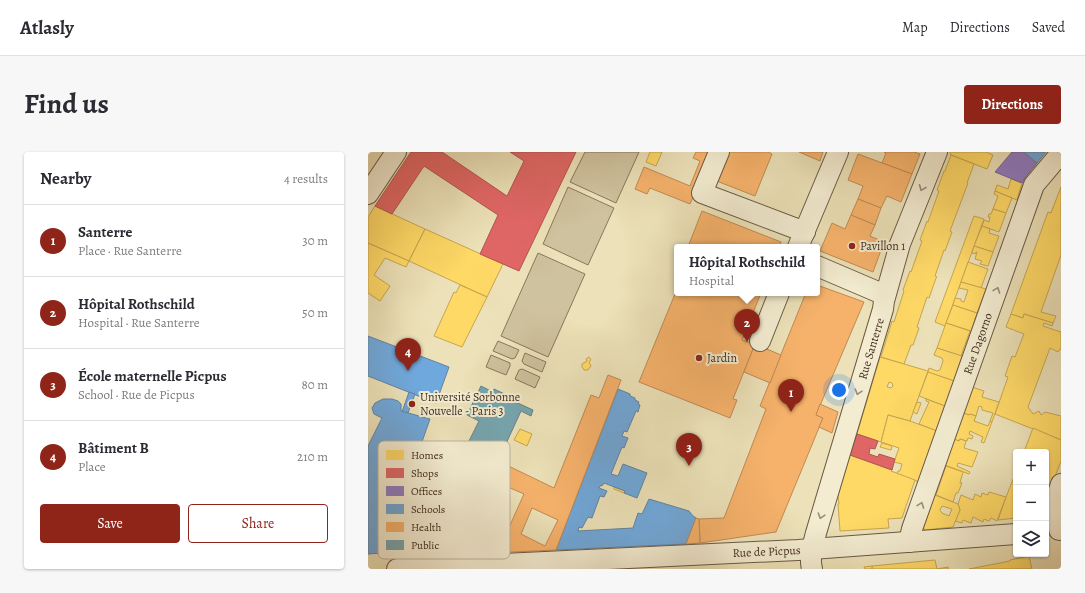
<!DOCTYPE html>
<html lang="en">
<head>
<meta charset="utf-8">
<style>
  :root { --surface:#fff; --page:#f7f7f7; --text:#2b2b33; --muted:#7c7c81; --line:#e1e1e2; --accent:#8f2418 }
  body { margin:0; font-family:Alegreya,serif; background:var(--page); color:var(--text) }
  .controls { position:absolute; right:12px; bottom:12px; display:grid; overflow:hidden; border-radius:4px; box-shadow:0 1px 3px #0004 }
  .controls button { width:36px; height:36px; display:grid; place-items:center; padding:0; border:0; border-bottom:1px solid var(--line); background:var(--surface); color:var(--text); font:20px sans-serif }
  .you { position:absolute; left:471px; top:238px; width:14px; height:14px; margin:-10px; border:3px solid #fff; border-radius:50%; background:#1a73e8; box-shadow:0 0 0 6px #1a73e833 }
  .badge { display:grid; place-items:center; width:26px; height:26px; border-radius:50%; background:var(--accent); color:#fff; font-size:13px; font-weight:700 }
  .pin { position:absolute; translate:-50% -33px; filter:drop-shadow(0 1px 2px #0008) }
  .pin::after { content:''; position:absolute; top:21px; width:14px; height:12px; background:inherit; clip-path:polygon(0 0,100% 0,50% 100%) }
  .popup { position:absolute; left:306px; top:92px; width:146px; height:52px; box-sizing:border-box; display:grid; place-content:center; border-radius:4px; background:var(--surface); filter:drop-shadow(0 1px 3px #0005); font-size:13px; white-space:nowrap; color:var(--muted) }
  .popup b { font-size:15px; color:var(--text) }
  .popup::after { content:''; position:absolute; left:50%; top:100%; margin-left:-8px; border:8px solid transparent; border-top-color:var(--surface) }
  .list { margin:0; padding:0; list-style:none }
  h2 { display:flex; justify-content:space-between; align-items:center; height:52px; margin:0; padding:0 16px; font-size:17px }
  h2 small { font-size:13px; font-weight:400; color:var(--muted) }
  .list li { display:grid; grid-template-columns:26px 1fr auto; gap:12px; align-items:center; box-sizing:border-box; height:72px; padding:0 16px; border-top:1px solid var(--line) }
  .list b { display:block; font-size:15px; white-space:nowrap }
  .list p { margin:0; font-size:13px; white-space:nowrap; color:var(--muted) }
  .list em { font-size:13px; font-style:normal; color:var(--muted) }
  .actions { display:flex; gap:8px; padding:12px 16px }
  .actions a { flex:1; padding:9px 0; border:1px solid var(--accent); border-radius:4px; text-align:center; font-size:14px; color:var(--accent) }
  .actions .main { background:var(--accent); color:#fff }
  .icon { flex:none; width:22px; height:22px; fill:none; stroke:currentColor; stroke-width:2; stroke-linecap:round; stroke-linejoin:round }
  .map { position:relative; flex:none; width:693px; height:417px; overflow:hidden; border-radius:4px }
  header { display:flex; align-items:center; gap:24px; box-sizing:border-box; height:56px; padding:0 20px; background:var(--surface); border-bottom:1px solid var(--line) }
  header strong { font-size:19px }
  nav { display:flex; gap:22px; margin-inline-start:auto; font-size:14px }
  .intro { display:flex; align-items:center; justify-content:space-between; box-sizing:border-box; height:96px; padding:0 24px }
  h1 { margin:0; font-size:28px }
  .button { padding:10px 18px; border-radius:4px; background:var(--accent); color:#fff; font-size:14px; font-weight:700 }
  main { display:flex; gap:24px; padding:0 24px }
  aside { flex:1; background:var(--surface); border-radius:4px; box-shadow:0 1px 3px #0004 }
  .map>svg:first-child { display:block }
  .green { fill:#cfc29e; stroke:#87775e }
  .homes { fill:#ffd966; stroke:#c5a551; fill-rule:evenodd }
  .shops { fill:#e06666; stroke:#b05551 }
  .offices { fill:#8e7cc3; stroke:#766492 }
  .schools { fill:#6fa8dc; stroke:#6183a3 }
  .health { fill:#f6b26b; stroke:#bf8a54; fill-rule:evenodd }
  .public { fill:#76a5af; stroke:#668184 }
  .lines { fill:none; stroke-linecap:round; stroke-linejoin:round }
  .minor-casing { stroke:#6a5945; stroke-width:22 }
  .minor { stroke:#f3ecd1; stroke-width:20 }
  .oneway { stroke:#998c78 }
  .poi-dot { fill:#8f2418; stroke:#f3ecd1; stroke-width:1.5 }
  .labels { text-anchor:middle; stroke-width:4; stroke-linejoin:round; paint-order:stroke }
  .poi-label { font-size:12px; fill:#3f2c1f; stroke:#f3ecd1; text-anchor:start }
  .street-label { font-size:12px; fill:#3f2c1f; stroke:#f3ecd1 }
  .key { fill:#f3ecd1; stroke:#bdb29c; stroke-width:1 }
  .key-label { font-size:11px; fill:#3f2c1f }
</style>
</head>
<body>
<header>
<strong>Atlasly</strong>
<nav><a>Map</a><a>Directions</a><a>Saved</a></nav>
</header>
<div class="intro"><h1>Find us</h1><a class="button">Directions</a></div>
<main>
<aside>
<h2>Nearby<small>4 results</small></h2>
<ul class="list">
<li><span class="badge">1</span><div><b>Santerre</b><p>Place · Rue Santerre</p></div><em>30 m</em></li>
<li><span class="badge">2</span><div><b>Hôpital Rothschild</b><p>Hospital · Rue Santerre</p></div><em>50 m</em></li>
<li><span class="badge">3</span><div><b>École maternelle Picpus</b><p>School · Rue de Picpus</p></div><em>80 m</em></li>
<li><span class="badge">4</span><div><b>Bâtiment B</b><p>Place</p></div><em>210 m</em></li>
</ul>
<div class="actions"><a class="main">Save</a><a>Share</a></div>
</aside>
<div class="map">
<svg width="693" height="417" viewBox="0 0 693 417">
  <rect width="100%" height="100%" fill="#ece1b8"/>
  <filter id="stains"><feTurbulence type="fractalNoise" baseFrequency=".005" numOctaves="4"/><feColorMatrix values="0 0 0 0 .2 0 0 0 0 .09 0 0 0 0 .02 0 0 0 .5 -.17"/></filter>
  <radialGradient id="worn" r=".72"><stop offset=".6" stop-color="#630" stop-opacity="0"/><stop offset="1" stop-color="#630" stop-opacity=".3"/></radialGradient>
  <g class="green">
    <path d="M 217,0 L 271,0 L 248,51 L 202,30 Z"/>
    <path d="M 200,35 L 246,56 L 220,113 L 175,92 Z"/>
    <path d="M 170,101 L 217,122 L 180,205 L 133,184 Z"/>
    <path d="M 130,189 L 151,198 L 147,206 L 144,207 L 125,199 Z"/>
    <path d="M 157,201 L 178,210 L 174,220 L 156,212 L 154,209 Z"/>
    <path d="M 123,203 L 142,211 L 142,214 L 138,223 L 118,215 Z"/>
    <path d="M 154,217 L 172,225 L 167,236 L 147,227 L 151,218 Z"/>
  </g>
  <g class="homes">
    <path d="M 282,0 L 294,0 L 288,14 L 278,10 Z"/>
    <path d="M 582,0 L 618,0 L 625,3 L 619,17 L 583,3 L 582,2 Z"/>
    <path d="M 583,3 L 606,12 L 599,31 L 600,31 L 582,79 L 584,80 L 577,99 L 576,98 L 567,124 L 569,125 L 568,126 L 561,146 L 559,145 L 549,175 L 551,176 L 545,193 L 543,193 L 536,212 L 513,205 L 524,169 L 526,170 L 536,139 L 535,138 L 542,119 L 543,120 L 554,89 L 552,88 L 559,69 L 560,70 L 561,67 L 571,39 L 569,38 L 576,19 L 577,19 Z"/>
    <path d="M 643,27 L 654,31 L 649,48 L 627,39 L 629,33 L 640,37 Z"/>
    <path d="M 693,35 L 693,103 L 673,160 L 688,164 L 685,171 L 656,162 L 655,166 L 643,162 L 680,60 L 683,61 Z"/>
    <path d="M 627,39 L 644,46 L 638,61 L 625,57 L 630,44 L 626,42 Z"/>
    <path d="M 7,54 L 57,77 L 41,109 L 0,91 L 0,65 Z"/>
    <path d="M 625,57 L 638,61 L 631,80 L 614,74 L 616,68 L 621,70 L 622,65 L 620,65 L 621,62 L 623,62 Z"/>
    <path d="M 606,64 L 616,67 L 577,174 L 567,170 Z"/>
    <path d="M 614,74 L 622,77 L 621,81 L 631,84 L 625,100 L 606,94 Z"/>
    <path d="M 57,77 L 135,112 L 119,145 L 41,109 Z"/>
    <path d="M 0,91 L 41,109 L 38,115 L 17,106 L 6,123 L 22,134 L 12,149 L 0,141 Z"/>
    <path d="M 606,94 L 625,100 L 620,114 L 612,112 L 614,109 L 607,107 L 609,100 L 608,100 L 607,102 L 604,101 Z"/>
    <path d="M 600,110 L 620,117 L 613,136 L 593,130 Z"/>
    <path d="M 593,130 L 618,137 L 609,161 L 585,153 L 587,146 L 593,147 L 593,149 L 596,150 L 600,138 L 591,136 Z"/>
    <path d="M 92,133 L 119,145 L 94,195 L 66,184 L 86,140 L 88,141 Z"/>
    <path d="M 585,153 L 609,161 L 603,179 L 578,171 Z"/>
    <path d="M 643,162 L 655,166 L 656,162 L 685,171 L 684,174 L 676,171 L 675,174 L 693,180 L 693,198 L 692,197 L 690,200 L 682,196 L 660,255 L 665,262 L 671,259 L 673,263 L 677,260 L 693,264 L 693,288 L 627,262 L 640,225 L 637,224 L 644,204 L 647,205 L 656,182 L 638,175 Z"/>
    <path d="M 578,171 L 602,179 L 593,204 L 569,196 Z"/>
    <path d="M 569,196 L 594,204 L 586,229 L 560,220 L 561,216 L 569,219 L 572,218 L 575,209 L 574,206 L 566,203 Z"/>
    <path d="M 221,205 L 223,208 L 221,210 L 223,214 L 220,218 L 216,218 L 214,215 L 214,212 L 219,209 L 218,207 Z"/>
    <path d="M 512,205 L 560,219 L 542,269 L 520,263 L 513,290 L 489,282 ZM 521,230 L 524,231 L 525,234 L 523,236 L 519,235 Z"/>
    <path d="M 560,220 L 586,229 L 577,254 L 551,244 Z"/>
    <path d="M 601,234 L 616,239 L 614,245 L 631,250 L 624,270 L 622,269 L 625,261 L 614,258 L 614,255 L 611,254 L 608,264 L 602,262 L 601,263 L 592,260 Z"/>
    <path d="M 558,247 L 577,254 L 569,279 L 551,272 L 561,250 L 558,249 Z"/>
    <path d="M 549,250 L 553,251 L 549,262 L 545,260 Z"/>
    <path d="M 592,260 L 601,263 L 602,262 L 608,264 L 606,269 L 620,274 L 622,269 L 624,270 L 616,291 L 613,290 L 615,285 L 602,279 L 601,282 L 605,284 L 604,287 L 600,286 L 599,289 L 592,287 L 591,289 L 583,286 Z"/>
    <path d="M 520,263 L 542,269 L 569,279 L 551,330 L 529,322 L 530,319 L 532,319 L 534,312 L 526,310 L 531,296 L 513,290 Z"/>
    <path d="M 665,276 L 693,288 L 693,309 L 679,345 L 681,364 L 678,364 L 678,300 L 656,300 Z"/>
    <path d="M 152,277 L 164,282 L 159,294 L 146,288 Z"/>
    <path d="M 583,286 L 591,289 L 592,287 L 598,289 L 596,296 L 610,300 L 604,315 L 590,311 L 589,314 L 602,320 L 601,322 L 574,312 Z"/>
    <path d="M 71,289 L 81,294 L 75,307 L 65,302 Z"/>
    <path d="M 514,291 L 524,294 L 523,298 L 512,295 Z"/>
    <path d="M 482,303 L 524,318 L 523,319 L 547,328 L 534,366 L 520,367 L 521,376 L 472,379 L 470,352 L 471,352 L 470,344 Z"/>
    <path d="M 578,314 L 595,320 L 592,331 L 594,331 L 590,341 L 588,341 L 585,350 L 568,343 Z"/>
    <path d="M 648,320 L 648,366 L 630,368 L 638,345 Z"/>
    <path d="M 57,330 L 65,333 L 50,378 L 42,375 Z"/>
    <path d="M 246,335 L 257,339 L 256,341 L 246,337 Z"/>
    <path d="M 621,340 L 638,345 L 629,369 L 623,366 L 621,369 L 616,367 L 615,370 L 605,365 L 603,371 L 595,368 L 594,371 L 587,369 L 592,358 L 590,352 L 593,343 L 605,348 L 607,342 L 613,345 L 614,341 L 620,343 Z"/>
    <path d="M 564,342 L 590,352 L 592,358 L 585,375 L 557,378 L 553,373 ZM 574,354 L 584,357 L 581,364 L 574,361 L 572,358 Z"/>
    <path d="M 37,389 L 51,394 L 49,402 L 46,405 L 32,405 Z"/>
    <path d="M 83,392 L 79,403 L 64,404 L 63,393 Z"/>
    <path d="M 661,404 L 664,417 L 601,417 L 642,409 L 642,408 Z"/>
    <path d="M 567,408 L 569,417 L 580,415 L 581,417 L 504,417 L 504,414 Z"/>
    <path d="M 504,414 L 504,417 L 497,417 L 496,415 Z"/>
  </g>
  <g class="shops">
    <path d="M 43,0 L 74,0 L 139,44 L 156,9 L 142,0 L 208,0 L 151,119 L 112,102 L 130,63 L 56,14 L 24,62 L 7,54 Z"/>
    <path d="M 489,282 L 510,289 L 507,297 L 502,296 L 501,302 L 510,305 L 511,302 L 527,307 L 524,318 L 482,303 Z"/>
  </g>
  <path class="offices" d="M 644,0 L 656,0 L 669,11 L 657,26 L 654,31 L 627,20 Z"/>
  <g class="schools">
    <path d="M 656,0 L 678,0 L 669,11 Z"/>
    <path d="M 0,184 L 81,215 L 68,251 L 0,224 Z"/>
    <path d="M 250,237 L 262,242 L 262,244 L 267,246 L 267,248 L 271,250 L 270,252 L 272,253 L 270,260 L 268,259 L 259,280 L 256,279 L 254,284 L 260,286 L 256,296 L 254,295 L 243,322 L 250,324 L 255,312 L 279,321 L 269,346 L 256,341 L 257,339 L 236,331 L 234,334 L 233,333 L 231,336 L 239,339 L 236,345 L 232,344 L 224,366 L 220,365 L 214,376 L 211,375 L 210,379 L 265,376 L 270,361 L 274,362 L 281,347 L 321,359 L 325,364 L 328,366 L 318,392 L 188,398 Z"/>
    <path d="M 41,240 L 47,242 L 40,261 L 34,260 Z"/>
    <path d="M 15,247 L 24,247 L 30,249 L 33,252 L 33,259 L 62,267 L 15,401 L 0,402 L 0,294 L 14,266 L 6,262 L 4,256 L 7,251 Z"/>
    <path d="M 43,355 L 48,356 L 36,391 L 31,389 Z"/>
  </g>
  <g class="health">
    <path d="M 328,0 L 345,0 L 322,52 L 282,36 L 279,42 L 267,37 L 276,15 L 322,34 L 332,9 L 325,6 Z"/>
    <path d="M 357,0 L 400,0 L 404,2 L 387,44 L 346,28 Z"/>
    <path d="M 431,0 L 455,0 L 452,9 Z"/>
    <path d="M 516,0 L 546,0 L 552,2 L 544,22 L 514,11 L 518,1 Z"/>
    <path d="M 490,2 L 544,22 L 533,50 L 519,44 L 513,56 L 490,47 L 495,34 L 480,28 Z"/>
    <path d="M 490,47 L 513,56 L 507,73 L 483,63 Z"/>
    <path d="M 334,59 L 413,90 L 411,95 L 320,95 Z"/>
    <path d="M 483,63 L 507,73 L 502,84 L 516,90 L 505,120 L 452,99 L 464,71 L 477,77 Z"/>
    <path d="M 449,133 L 496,150 L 448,263 L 455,266 L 408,380 L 332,391 L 331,367 L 356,366 L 398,257 L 392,254 L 437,143 L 432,141 L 449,141 Z"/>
    <path d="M 309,137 L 309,141 L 393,141 L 374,188 L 387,192 L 365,247 L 369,248 L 362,266 L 271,230 Z"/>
    <path d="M 387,192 L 413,203 L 402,231 L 376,220 Z"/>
    <path d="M 240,223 L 253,228 L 188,398 L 79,403 L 126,307 L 186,336 L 223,243 L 231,246 ZM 133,332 L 156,342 L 135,389 L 111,376 ZM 164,356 L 190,368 L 177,394 L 153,382 Z"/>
    <path d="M 452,252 L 470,260 L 464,281 L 451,275 L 455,266 L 448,263 Z"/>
    <path d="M 328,366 L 331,367 L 332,391 L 318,392 Z"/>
  </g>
  <path class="public" d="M 113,234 L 125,240 L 126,237 L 143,245 L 144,245 L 143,248 L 165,258 L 163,264 L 153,259 L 130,309 L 126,307 L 120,320 L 87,304 L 91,296 L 96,299 L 111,269 L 99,263 Z"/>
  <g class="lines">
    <g class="minor-casing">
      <g id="minor">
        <path d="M 351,0 L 334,41 L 437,80"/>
        <path d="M 0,42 L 28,0"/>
        <path d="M 430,95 L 470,0"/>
        <path d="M 449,114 L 517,143"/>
        <path d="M 392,189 L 411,141"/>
        <path d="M 691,378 L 690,341 L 693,332"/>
        <path id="s1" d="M 541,390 L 544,377 L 666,33 L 693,1"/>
        <path id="s2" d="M 29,417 L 430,398 L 648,382"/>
        <path id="s3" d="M 444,417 C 441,405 445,393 448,381 L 515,157 L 516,149 L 532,92 L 569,0"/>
      </g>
    </g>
    <use href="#minor" class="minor"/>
  </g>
  <defs><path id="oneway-chevron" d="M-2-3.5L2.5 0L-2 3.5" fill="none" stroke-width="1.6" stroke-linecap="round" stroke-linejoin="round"/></defs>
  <g class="oneway">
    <use href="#oneway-chevron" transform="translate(554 36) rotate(112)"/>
    <use href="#oneway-chevron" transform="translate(629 138) rotate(-70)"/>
    <use href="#oneway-chevron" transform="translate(490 240) rotate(107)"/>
    <use href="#oneway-chevron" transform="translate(553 353) rotate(-70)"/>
    <use href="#oneway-chevron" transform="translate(453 364) rotate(107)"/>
  </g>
  <g class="poi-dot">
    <circle cx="484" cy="94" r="4"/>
    <circle cx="331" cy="206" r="4"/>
    <circle cx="44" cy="252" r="4"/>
  </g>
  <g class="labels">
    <g class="poi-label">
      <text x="492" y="98">Pavillon 1</text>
      <text x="339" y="210">Jardin</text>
      <text x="52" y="249">Université Sorbonne<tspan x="52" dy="14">Nouvelle - Paris 3</tspan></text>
    </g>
    <g class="street-label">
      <text dy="4" stroke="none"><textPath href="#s1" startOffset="210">Rue Dagorno</textPath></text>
      <text dy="4" stroke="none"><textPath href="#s3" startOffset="229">Rue Santerre</textPath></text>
      <text dy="4" stroke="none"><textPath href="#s2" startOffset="370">Rue de Picpus</textPath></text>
    </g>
  </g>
  <rect x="10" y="289" width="132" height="118" rx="6" class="key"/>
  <rect x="18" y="298" width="18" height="10" fill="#ffd966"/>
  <rect x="18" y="316" width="18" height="10" fill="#e06666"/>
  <rect x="18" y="334" width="18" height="10" fill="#8e7cc3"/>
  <rect x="18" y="352" width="18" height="10" fill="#6fa8dc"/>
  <rect x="18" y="370" width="18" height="10" fill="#f6b26b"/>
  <rect x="18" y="388" width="18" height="10" fill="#76a5af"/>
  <g class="key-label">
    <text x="43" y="307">Homes</text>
    <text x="43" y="325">Shops</text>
    <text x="43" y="343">Offices</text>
    <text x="43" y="361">Schools</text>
    <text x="43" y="379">Health</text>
    <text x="43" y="397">Public</text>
  </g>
  <rect width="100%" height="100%" filter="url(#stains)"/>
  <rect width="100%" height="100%" fill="url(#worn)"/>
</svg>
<div class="controls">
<button>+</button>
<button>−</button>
<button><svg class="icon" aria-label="layers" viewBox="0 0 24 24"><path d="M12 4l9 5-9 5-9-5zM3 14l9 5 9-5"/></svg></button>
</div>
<div class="you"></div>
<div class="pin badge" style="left:423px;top:260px">1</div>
<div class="pin badge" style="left:379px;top:190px">2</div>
<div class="popup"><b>Hôpital Rothschild</b>Hospital</div>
<div class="pin badge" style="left:321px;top:314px">3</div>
<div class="pin badge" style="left:40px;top:219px">4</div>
</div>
</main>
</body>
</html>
